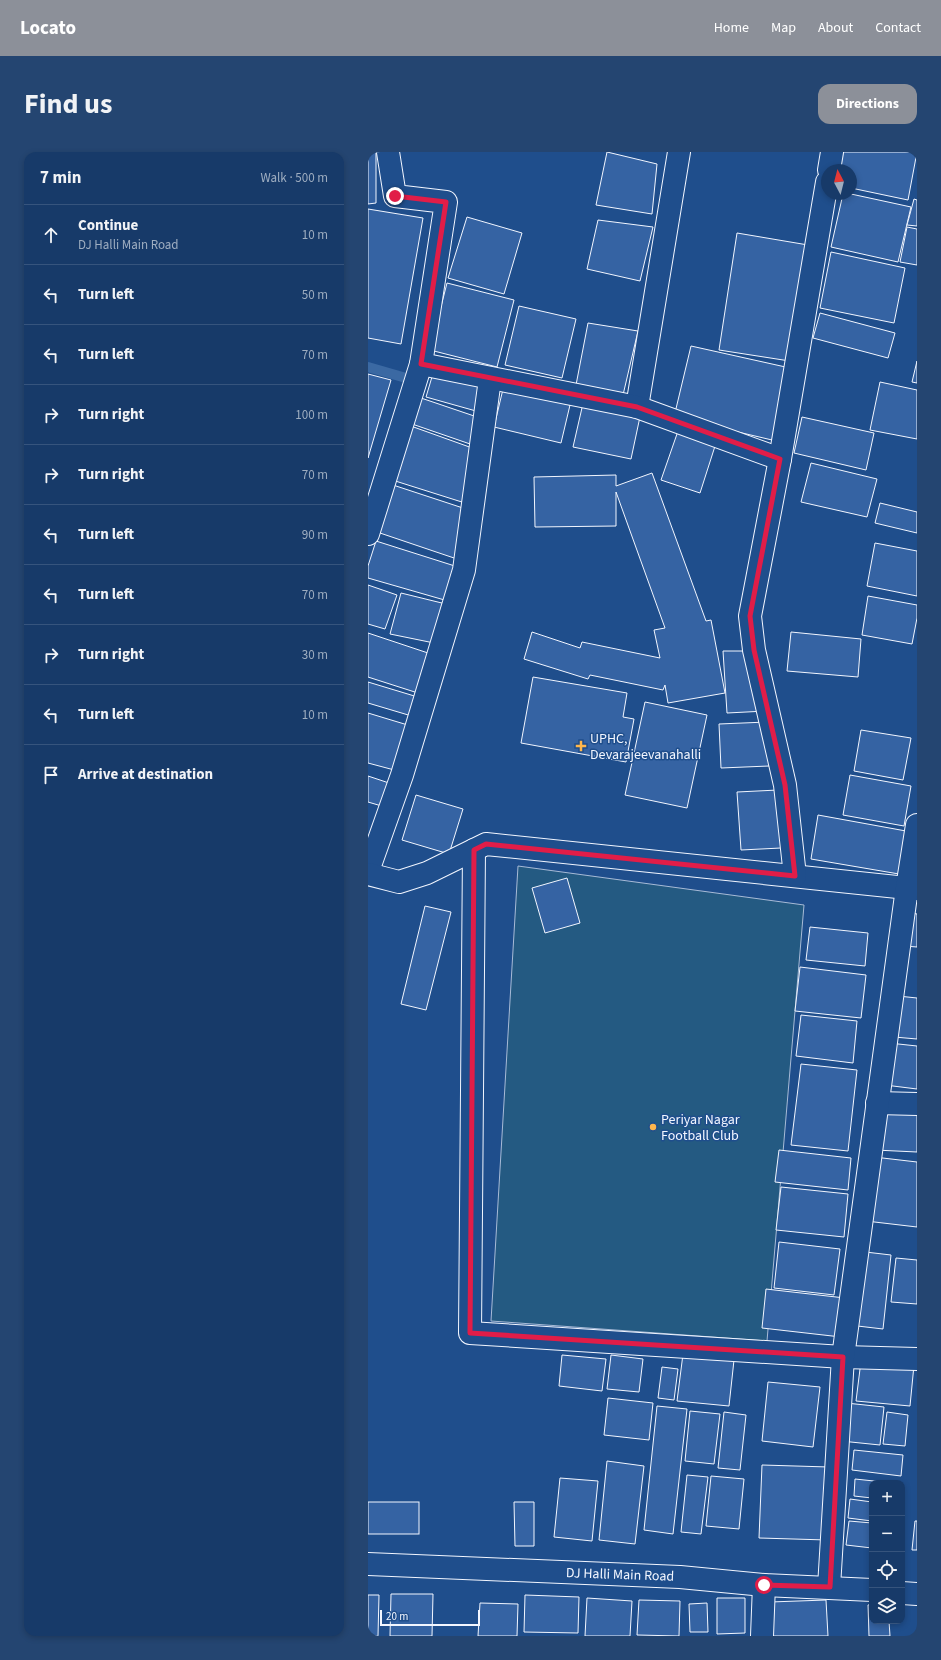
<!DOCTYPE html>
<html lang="en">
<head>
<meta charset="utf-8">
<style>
  :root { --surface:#173a69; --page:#244571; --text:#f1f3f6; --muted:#9eadc0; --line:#36547d; --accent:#8c9099 }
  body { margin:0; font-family:"Source Sans 3",sans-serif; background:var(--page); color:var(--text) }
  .controls { position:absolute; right:12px; bottom:12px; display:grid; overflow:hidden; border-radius:8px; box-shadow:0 2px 6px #0003 }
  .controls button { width:36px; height:36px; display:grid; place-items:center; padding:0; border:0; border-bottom:1px solid var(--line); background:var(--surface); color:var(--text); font:20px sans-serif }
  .compass { position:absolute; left:453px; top:12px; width:36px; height:36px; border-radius:50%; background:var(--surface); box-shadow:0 2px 6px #0003; rotate:353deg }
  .scale { position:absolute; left:12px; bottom:10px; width:100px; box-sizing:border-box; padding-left:4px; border:2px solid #f2f6ff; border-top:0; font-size:11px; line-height:14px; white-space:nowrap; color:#f2f6ff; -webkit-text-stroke:3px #1f4e8c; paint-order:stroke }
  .stop { position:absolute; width:12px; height:12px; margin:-9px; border:3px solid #e11d48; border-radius:50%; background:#fff }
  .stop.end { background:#e11d48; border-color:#fff; box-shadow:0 1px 4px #0008 }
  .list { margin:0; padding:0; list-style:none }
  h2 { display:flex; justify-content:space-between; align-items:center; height:52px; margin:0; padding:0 16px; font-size:17px }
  h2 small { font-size:13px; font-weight:400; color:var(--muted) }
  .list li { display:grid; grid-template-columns:26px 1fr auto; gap:12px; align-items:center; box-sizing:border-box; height:60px; padding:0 16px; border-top:1px solid var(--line) }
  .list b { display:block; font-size:15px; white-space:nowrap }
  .list p { margin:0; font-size:13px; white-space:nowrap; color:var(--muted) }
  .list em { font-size:13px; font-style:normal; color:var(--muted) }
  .icon { flex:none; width:22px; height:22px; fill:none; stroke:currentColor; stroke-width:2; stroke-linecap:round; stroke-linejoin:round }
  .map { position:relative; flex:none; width:549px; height:1484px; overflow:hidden; border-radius:12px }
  header { display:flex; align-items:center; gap:24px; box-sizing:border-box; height:56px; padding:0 20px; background:var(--accent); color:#fff }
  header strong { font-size:19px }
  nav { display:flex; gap:22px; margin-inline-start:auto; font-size:14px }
  .intro { display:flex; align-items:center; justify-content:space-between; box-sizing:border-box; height:96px; padding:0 24px }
  h1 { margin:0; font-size:28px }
  .button { padding:10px 18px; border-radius:12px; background:var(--accent); color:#fff; font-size:14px; font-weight:700 }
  main { display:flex; gap:24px; padding:0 24px }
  aside { flex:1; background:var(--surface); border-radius:12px; box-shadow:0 2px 6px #0003 }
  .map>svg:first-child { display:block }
  .green { fill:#245a82; stroke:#a8bbd7 }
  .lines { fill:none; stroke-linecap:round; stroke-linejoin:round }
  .stream { stroke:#3b69a3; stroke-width:10 }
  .building { fill:#3563a3; stroke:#f2f6ff }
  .minor-casing { stroke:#f2f6ff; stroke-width:24 }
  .tertiary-casing { stroke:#f2f6ff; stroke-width:24 }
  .minor { stroke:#1f4e8c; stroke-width:22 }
  .tertiary { stroke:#1f4e8c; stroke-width:22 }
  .route { stroke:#e11d48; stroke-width:5 }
  .poi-dot { fill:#ffb74d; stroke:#1f4e8c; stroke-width:1.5 }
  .labels { text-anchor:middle; stroke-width:3; stroke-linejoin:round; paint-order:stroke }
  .poi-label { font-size:14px; fill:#f2f6ff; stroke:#1f4e8c; text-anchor:start }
  .street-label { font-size:14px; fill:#f2f6ff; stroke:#1f4e8c }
</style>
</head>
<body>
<header>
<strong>Locato</strong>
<nav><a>Home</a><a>Map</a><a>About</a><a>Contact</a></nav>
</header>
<div class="intro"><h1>Find us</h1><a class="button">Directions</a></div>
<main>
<aside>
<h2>7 min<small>Walk · 500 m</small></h2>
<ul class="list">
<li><svg class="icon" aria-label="ahead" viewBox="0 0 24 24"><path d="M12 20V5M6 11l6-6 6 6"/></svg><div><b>Continue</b><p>DJ Halli Main Road</p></div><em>10 m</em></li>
<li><svg class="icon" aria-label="left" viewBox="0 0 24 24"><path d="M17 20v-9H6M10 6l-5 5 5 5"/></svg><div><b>Turn left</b></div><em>50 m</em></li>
<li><svg class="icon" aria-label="left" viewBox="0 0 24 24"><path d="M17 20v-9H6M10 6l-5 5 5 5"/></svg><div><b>Turn left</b></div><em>70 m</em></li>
<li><svg class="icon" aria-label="right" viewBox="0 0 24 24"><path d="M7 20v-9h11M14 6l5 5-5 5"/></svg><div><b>Turn right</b></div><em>100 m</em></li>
<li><svg class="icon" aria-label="right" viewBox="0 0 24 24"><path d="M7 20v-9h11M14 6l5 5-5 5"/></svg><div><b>Turn right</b></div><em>70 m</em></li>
<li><svg class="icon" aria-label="left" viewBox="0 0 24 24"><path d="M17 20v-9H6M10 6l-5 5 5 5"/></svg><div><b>Turn left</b></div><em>90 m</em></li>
<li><svg class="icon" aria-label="left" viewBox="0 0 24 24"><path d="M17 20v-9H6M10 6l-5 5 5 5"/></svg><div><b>Turn left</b></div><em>70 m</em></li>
<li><svg class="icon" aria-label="right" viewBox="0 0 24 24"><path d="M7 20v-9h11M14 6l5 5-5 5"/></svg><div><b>Turn right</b></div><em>30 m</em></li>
<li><svg class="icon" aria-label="left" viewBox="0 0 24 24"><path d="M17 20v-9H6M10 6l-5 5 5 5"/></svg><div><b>Turn left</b></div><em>10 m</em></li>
<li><svg class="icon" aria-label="arrive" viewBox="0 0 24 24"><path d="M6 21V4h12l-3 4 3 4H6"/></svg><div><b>Arrive at destination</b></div></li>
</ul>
</aside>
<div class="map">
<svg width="549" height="1484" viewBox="0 0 549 1484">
  <rect width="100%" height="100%" fill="#1f4e8c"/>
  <path class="green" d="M 150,714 L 436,753 L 399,1189 L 123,1169 Z"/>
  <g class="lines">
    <path class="stream" d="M 0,215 L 38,226"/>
  </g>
  <g class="building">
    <path d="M 0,0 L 8,0 L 8,51 L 0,52 Z"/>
    <path d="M 239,0 L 289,12 L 284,62 L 228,53 Z"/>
    <path d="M 475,0 L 549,0 L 540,48 L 483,36 L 483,18 L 471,18 Z"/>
    <path d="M 475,42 L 483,42 L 543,55 L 530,110 L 463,95 Z"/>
    <path d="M 546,47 L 549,48 L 549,74 L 539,73 Z"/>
    <path d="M 0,57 L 55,66 L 33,192 L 0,186 Z"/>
    <path d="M 99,65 L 154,81 L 136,142 L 80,126 Z"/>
    <path d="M 230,68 L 285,75 L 272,129 L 219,117 Z"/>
    <path d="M 539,75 L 549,77 L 549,113 L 532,110 Z"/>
    <path d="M 369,81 L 446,94 L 428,210 L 351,198 Z"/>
    <path d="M 463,100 L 537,116 L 526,171 L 452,156 Z"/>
    <path d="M 79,131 L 146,148 L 129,215 L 62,198 Z"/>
    <path d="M 151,154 L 208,167 L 194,226 L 137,213 Z"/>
    <path d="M 452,161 L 527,181 L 520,206 L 445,186 Z"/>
    <path d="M 220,171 L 270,179 L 255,243 L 208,233 Z"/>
    <path d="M 323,194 L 422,216 L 404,288 L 306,265 Z"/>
    <path d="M 549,209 L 549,231 L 544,230 Z"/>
    <path d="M 66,218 L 115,232 L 108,259 L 58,245 Z"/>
    <path d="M 0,222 L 23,228 L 0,306 Z"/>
    <path d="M 512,230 L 549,238 L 549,287 L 502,278 Z"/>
    <path d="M 135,237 L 202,253 L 193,291 L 126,275 Z"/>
    <path d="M 53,246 L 115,267 L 105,293 L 44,272 Z"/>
    <path d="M 216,247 L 273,260 L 263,307 L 205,295 Z"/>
    <path d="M 434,265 L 506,281 L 498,318 L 426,301 Z"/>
    <path d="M 40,273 L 107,297 L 97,351 L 21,327 Z"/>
    <path d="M 310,279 L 348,291 L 332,341 L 293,328 Z"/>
    <path d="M 443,311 L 509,327 L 499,365 L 433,350 Z"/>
    <path d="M 284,321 L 338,469 L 343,468 L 357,541 L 300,551 L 297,533 L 295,538 L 222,523 L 220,527 L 156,507 L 164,480 L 212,496 L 214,490 L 292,506 L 286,478 L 297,476 L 248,340 L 248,374 L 167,375 L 166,325 L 248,323 L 248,334 Z"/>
    <path d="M 25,333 L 101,358 L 89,407 L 9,380 Z"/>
    <path d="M 512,351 L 549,360 L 549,381 L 507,371 Z"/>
    <path d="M 8,389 L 90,415 L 80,449 L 0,426 L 0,414 Z"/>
    <path d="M 507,391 L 549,399 L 549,444 L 499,434 Z"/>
    <path d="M 0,433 L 29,443 L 17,477 L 0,472 Z"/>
    <path d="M 33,441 L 82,453 L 71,492 L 22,482 Z"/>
    <path d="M 500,444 L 549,453 L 549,466 L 544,492 L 494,483 Z"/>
    <path d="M 423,480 L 493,487 L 490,525 L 419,519 Z"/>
    <path d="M 0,481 L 66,503 L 53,542 L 0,525 Z"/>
    <path d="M 355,499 L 379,499 L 398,559 L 359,561 Z"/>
    <path d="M 165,525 L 259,541 L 255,565 L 266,567 L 258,610 L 153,591 Z"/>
    <path d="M 0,530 L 53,546 L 47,565 L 0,551 Z"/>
    <path d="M 277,550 L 339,563 L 319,656 L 257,643 Z"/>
    <path d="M 0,561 L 43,574 L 30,619 L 0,611 Z"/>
    <path d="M 399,570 L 401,614 L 353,616 L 351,572 Z"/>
    <path d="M 493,578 L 543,586 L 535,628 L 486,619 Z"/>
    <path d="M 482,623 L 543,634 L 536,674 L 475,663 Z"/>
    <path d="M 0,624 L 24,632 L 17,655 L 0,650 Z"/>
    <path d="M 410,638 L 413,696 L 373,698 L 369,640 Z"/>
    <path d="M 48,643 L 95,657 L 81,702 L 34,688 Z"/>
    <path d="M 450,663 L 538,679 L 531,722 L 443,707 Z"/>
    <path d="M 199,726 L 212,771 L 177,781 L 164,736 Z"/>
    <path d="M 57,754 L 83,760 L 58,858 L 33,852 Z"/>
    <path d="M 539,760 L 549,762 L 549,795 L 536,794 Z"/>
    <path d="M 442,775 L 500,781 L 497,814 L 438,808 Z"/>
    <path d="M 432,815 L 498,823 L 493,866 L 427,859 Z"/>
    <path d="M 530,844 L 549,846 L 549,887 L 526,885 Z"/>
    <path d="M 433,863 L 489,869 L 485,911 L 428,904 Z"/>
    <path d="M 521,891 L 549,894 L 549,937 L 517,933 Z"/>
    <path d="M 433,912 L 489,918 L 480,999 L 423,993 Z"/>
    <path d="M 513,955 L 549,957 L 549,1000 L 507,998 Z"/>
    <path d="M 411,998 L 483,1006 L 480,1038 L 407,1030 Z"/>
    <path d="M 506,1005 L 549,1010 L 549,1075 L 498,1069 Z"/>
    <path d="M 413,1035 L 480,1042 L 476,1085 L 408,1078 Z"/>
    <path d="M 411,1090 L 472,1097 L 466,1143 L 406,1136 Z"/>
    <path d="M 489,1099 L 523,1103 L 515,1177 L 481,1173 Z"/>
    <path d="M 528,1106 L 549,1108 L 549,1152 L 523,1150 Z"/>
    <path d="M 398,1137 L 477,1146 L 473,1185 L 394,1176 Z"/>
    <path d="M 315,1202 L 366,1208 L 361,1254 L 309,1249 Z"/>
    <path d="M 194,1203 L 238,1207 L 234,1239 L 191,1234 Z"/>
    <path d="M 243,1203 L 275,1207 L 271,1240 L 239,1237 Z"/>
    <path d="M 493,1209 L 546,1213 L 542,1254 L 488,1249 Z"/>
    <path d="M 294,1215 L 310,1217 L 306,1248 L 290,1246 Z"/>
    <path d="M 400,1230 L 452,1235 L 445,1295 L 394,1289 Z"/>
    <path d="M 240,1246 L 285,1251 L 281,1288 L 236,1283 Z"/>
    <path d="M 478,1251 L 516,1255 L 512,1293 L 473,1289 Z"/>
    <path d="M 289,1254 L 319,1257 L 305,1382 L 276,1378 Z"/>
    <path d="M 322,1259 L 352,1262 L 346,1312 L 317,1309 Z"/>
    <path d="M 356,1260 L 378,1263 L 372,1318 L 350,1316 Z"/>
    <path d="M 519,1260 L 540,1263 L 537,1294 L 515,1292 Z"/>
    <path d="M 486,1298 L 535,1303 L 533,1324 L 484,1318 Z"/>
    <path d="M 239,1309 L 276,1314 L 267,1392 L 231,1388 Z"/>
    <path d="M 394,1313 L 461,1315 L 459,1388 L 391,1386 Z"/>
    <path d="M 319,1323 L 340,1325 L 333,1382 L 313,1380 Z"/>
    <path d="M 343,1324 L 376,1327 L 371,1377 L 338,1374 Z"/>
    <path d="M 192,1326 L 230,1329 L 224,1389 L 186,1385 Z"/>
    <path d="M 487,1327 L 525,1331 L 504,1331 L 504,1346 L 486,1344 Z"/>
    <path d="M 482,1347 L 504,1350 L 504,1369 L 480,1366 Z"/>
    <rect x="0" y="1350" width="51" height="32"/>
    <path d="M 146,1350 L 166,1350 L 166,1394 L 147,1394 Z"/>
    <path d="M 481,1369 L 504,1371 L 504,1396 L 478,1393 Z"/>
    <path d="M 547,1369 L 549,1369 L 549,1398 L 544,1398 Z"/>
    <path d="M 23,1442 L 65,1442 L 64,1484 L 22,1484 Z"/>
    <path d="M 0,1443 L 11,1443 L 10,1484 L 0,1484 Z"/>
    <path d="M 157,1443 L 211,1445 L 210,1481 L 156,1480 Z"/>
    <path d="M 219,1446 L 264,1449 L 262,1484 L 217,1484 Z"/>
    <path d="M 349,1446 L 377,1446 L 377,1481 L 349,1482 Z"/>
    <path d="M 271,1448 L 312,1449 L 311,1484 L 269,1483 Z"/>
    <path d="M 458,1448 L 460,1484 L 404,1484 L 402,1450 Z"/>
    <path d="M 112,1451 L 150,1452 L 149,1484 L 110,1484 Z"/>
    <path d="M 339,1451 L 340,1480 L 322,1480 L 321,1452 Z"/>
    <path d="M 504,1452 L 504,1469 L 521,1469 L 522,1484 L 501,1484 L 500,1453 Z"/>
  </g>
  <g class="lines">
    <g class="minor-casing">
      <g id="minor">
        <path d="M 20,0 L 27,44 L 78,50 L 53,212"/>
        <path d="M 461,18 L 464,0"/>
        <path d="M 269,255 L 311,0"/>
        <path d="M 0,382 L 53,212 L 269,255 L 412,307"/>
        <path d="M 106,698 L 102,1181 L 475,1205 L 549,1207"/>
        <path d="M 0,719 L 34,623 L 96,418 L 122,227"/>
        <path d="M 0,722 L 31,730 L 59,721 L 118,692 L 549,737"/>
        <path d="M 427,724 L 417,633 L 386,498 L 382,464 L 412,307 L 459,30"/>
        <path d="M 509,951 L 549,952"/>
        <path d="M 461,1435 L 475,1205 L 539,736 L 549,673"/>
        <path d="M 394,1484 L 396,1433"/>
      </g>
    </g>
    <g class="tertiary-casing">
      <g id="tertiary">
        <path d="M 0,1412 L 312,1425 L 396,1433 L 504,1438"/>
        <path d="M 534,1441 L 549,1442"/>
      </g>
    </g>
    <use href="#minor" class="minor"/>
    <use href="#tertiary" class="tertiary"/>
  </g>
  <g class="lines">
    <path class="route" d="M 27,44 L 78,50 L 53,212 L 269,255 L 412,307 L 382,464 L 386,498 L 417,633 L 427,724 L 118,692 L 106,698 L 102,1181 L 475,1205 L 462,1435 L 396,1433"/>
  </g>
  <g class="poi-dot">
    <path d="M211 588h4v4h4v4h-4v4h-4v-4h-4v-4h4z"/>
    <circle cx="285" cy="975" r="4"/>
  </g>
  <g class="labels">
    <g class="poi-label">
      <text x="222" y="591">UPHC,<tspan x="222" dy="16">Devarajeevanahalli</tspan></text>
      <text x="293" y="972">Periyar Nagar<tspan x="293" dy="16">Football Club</tspan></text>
    </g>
    <g class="street-label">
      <text transform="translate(252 1422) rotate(2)" y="5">DJ Halli Main Road</text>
    </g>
  </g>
</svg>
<div class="controls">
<button>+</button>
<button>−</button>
<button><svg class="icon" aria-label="locate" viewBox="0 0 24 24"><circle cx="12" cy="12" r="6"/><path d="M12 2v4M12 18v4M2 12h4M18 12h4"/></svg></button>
<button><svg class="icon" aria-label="layers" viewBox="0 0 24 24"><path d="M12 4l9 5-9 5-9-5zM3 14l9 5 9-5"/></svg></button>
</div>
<svg class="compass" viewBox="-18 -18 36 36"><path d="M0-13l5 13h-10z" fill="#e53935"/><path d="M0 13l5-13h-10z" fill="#9eadc0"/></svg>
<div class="scale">20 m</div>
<div class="stop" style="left:396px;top:1433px"></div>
<div class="stop end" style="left:27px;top:44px"></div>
</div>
</main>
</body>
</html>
